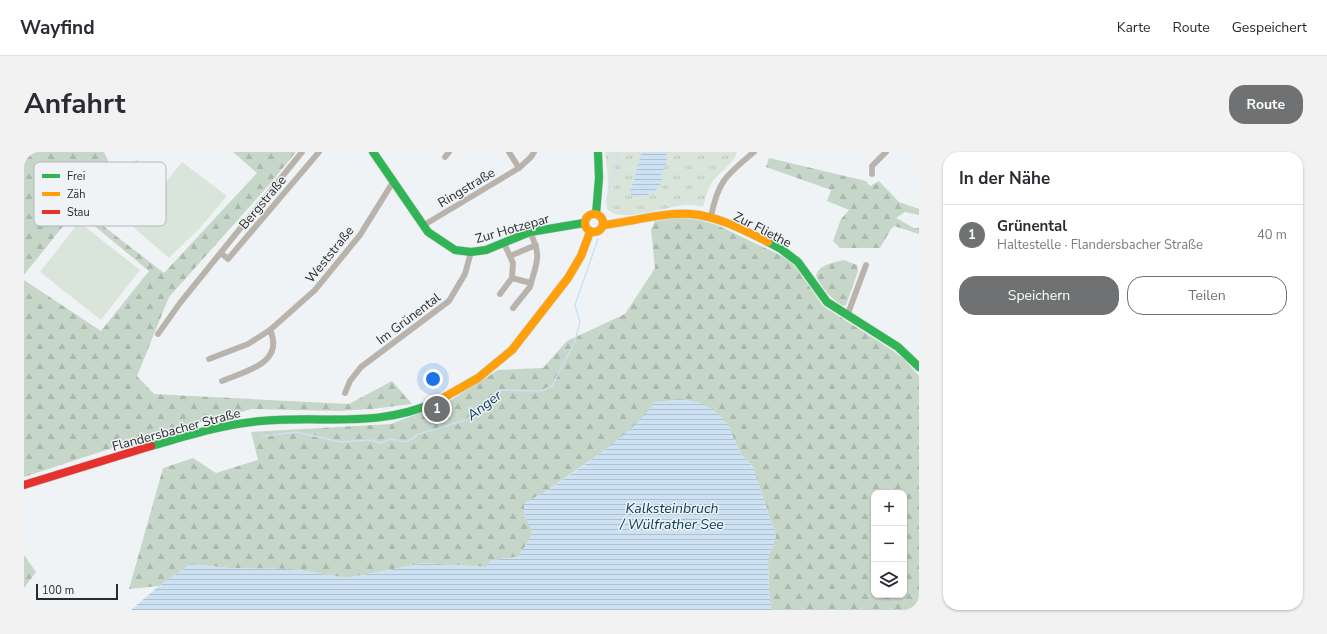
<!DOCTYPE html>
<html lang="de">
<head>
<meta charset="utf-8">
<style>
  :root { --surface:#fff; --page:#f2f2f3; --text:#2b2b33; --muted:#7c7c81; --line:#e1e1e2; --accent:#6f7172 }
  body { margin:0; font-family:"Nunito Sans",sans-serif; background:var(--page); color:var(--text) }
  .controls { position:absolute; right:12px; bottom:12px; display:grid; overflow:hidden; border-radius:8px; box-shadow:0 1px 3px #0004 }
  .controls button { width:36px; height:36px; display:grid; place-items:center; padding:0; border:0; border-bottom:1px solid var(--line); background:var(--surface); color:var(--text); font:20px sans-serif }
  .scale { position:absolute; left:12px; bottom:10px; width:82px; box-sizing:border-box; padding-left:4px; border:2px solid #2a2b2c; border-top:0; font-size:11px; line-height:14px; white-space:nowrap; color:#2a2b2c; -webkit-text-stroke:3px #eff3f6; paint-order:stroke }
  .you { position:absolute; left:409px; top:227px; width:14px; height:14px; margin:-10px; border:3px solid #fff; border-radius:50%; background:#1a73e8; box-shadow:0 0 0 6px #1a73e833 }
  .badge { display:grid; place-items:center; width:26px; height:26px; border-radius:50%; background:var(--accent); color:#fff; font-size:13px; font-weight:700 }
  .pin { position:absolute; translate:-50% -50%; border:2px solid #fff; box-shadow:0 1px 4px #0006 }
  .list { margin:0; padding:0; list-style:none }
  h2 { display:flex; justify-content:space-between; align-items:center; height:52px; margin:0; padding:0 16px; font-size:17px }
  h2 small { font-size:13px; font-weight:400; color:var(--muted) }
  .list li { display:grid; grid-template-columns:26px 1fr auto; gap:12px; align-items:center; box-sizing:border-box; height:60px; padding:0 16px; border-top:1px solid var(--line) }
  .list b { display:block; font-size:15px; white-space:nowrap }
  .list p { margin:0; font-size:13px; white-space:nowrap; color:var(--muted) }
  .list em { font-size:13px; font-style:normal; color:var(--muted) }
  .actions { display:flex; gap:8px; padding:12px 16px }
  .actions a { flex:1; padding:9px 0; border:1px solid var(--accent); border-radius:16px; text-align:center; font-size:14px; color:var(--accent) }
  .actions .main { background:var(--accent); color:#fff }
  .icon { flex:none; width:22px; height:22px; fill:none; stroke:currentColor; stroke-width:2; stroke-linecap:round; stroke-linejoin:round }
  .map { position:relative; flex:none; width:895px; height:458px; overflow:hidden; border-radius:16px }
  header { display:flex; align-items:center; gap:24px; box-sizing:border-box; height:56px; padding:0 20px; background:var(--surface); border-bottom:1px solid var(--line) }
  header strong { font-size:19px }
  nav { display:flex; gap:22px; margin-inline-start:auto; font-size:14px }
  .intro { display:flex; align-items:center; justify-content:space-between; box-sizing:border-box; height:96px; padding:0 24px }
  h1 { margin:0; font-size:28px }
  .button { padding:10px 18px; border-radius:16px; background:var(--accent); color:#fff; font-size:14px; font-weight:700 }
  main { display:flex; gap:24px; padding:0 24px }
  aside { flex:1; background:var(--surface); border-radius:16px; box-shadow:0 1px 3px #0004 }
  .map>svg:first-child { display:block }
  .grass { fill:url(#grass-tufts) }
  .forest { fill:url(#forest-firs); fill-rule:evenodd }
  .pitch { fill:#d9e5db }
  .water { fill:url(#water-rules) }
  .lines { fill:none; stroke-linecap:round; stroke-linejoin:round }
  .stream { stroke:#cce1f2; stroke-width:1.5 }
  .street-casing { stroke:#cdcfd0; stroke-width:6 }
  .fast-casing { stroke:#cdcfd0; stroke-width:9 }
  .slow-casing { stroke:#cdcfd0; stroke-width:9 }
  .jam-casing { stroke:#cdcfd0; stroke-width:9 }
  .street { stroke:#b9b3ab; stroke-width:5.5 }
  .fast { stroke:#30b455; stroke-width:8 }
  .slow { stroke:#ff9f0a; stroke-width:8 }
  .jam { stroke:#e5322d; stroke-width:8 }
  .labels { text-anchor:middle; stroke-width:3; stroke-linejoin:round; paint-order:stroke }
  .street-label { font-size:13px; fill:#2a2b2c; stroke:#eff3f6 }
  .water-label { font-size:14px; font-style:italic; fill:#083b5a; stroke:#eff3f6 }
  .key { fill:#eff3f6; stroke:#b4b7b9; stroke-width:1 }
  .key-label { font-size:11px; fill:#2a2b2c }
</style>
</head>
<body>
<header>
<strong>Wayfind</strong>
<nav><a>Karte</a><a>Route</a><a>Gespeichert</a></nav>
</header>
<div class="intro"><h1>Anfahrt</h1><a class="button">Route</a></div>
<main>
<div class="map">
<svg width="895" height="458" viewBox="0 0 895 458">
  <defs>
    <pattern id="grass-tufts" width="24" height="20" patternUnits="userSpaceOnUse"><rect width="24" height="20" fill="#d9e5db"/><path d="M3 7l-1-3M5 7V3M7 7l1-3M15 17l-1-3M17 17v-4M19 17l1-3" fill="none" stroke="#bac5bc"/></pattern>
    <pattern id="forest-firs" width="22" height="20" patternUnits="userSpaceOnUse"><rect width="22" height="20" fill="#c6d6c9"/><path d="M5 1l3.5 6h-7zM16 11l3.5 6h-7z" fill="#aab8ad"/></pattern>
    <pattern id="water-rules" width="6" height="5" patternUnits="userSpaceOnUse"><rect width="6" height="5" fill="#cce1f2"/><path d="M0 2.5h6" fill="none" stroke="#afc1d0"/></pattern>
  </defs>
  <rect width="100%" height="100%" fill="#f0f3f5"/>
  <path class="grass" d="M 581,0 L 713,0 C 711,11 692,22 686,34 C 683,40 681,48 679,55 C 674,54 669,53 664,53 C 644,53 598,73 583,57 L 584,26 Z"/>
  <g class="forest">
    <path d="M 0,0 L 80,0 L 88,17 L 68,45 L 52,58 L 0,123 Z"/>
    <path d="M 209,0 L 272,0 L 244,34 L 145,145 L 113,224 L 130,242 L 325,252 L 368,229 L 388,252 L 348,257 L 313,259 L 228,257 L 131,282 L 0,325 L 0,128 L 77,179 L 125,119 L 62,67 L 65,63 L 140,121 L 233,21 Z"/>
    <path d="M 745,6 L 842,29 L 846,34 L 855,29 L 875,50 L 895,57 L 895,63 L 881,60 L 872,66 L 890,76 L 895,76 L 895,82 L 870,74 L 867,77 L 856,96 L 816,96 L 809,89 L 817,67 L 825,58 L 803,49 L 807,38 L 742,15 Z"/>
    <path d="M 655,66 L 675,68 L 693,73 L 760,105 L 771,114 L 799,154 L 868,198 L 880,207 L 895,224 L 895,458 L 747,458 L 745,439 L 744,406 L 752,384 L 729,315 L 716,301 L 703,271 L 632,250 L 617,269 L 588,293 L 519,341 L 500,362 L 508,378 L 506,387 L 494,405 L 467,408 L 462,415 L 400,411 L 323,426 L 268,417 L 204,416 L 167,412 L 135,434 L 105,437 L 139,316 L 169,306 L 192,321 L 234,308 L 227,280 L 367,272 L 424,250 L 474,218 L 519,216 L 543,189 L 601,162 L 631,116 L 627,78 L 631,69 ZM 850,341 L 880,341 L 880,443 L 850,443 Z"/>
    <path d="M 820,108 L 833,113 L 834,119 L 822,153 L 819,154 C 806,146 799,137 792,124 C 795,112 809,111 820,108 Z"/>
    <path d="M 0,403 L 12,420 L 0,436 Z"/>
  </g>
  <g class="pitch">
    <path d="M 113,8 L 137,30 L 101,73 L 68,45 L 88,17 Z"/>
    <path d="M 158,10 L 203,44 L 176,76 L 145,106 L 107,73 Z"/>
    <path d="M 55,70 L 116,118 L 77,168 L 16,120 Z"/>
  </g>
  <g class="water">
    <path d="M 618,0 L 643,0 L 642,12 L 637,23 L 638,29 C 632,41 620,47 607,43 L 606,39 C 612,26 613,13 618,0 Z"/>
    <path d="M 655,247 L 674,250 L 690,258 L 703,271 L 716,301 L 729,315 L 752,384 L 744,406 L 745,439 L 747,458 L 107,458 L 135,434 L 167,412 L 204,416 L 268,417 L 323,426 L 400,411 L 462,415 L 467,408 L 494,405 L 506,387 L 508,378 L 500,362 L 500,351 C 522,340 540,327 560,313 C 588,293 611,276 632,250 Z"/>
  </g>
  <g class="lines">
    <g class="stream">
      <path d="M 582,51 L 595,0"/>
      <path d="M 239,284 L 272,280 L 317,290 L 347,288 L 356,291 L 367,287 L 382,290 L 395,282 L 442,268 L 476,238 L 517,239 L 528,234 L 551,189 L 556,170 L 551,153 L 574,87"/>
    </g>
    <g class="street-casing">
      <g id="street">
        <path d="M 485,0 L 495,16"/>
        <path d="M 421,5 L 425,0"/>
        <path d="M 848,22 L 848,14 L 862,0"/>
        <path d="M 687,65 C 694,28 703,23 730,0"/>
        <path d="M 400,73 L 495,16 L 507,5 L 510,0"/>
        <path d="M 480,91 L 489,111 L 488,126 L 507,131 C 514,107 517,103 506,80"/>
        <path d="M 197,101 L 204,107 L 295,0"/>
        <path d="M 486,104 L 512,93"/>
        <path d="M 476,142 L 488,126"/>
        <path d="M 489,156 L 506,135 L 507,131"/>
        <path d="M 823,164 L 842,113"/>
        <path d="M 134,182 L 156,151 L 278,0"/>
        <path d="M 185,207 L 224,192 L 246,178 L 291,138 L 336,83 L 369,30"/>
        <path d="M 198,229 C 222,219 261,211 246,178"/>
        <path d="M 321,241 L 326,229 L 337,215 L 425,149 L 441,122 L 447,100"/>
      </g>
    </g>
    <g class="fast-casing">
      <g id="fast">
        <path d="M 349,0 L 404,80 L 431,98 L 447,100 L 462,98 L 506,80 L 560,71"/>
        <path d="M 572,62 L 575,26 L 574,0"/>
        <path d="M 744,90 L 757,97 L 774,110 L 803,150 L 874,195 L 895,215"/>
        <path d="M 127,294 C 163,284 200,272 237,269 C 300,263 352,277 412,250"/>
      </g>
    </g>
    <g class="slow-casing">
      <g id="slow">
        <circle cx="570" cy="71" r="9"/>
        <path d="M 579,73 C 608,70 638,60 667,62 C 693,64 720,78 744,90"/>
        <path d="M 412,250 L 454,226 L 488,198 L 544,126 L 557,104 L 566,80"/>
      </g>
    </g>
    <g class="jam-casing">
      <path id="jam" d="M 0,333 L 127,294"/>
    </g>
    <use href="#street" class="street"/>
    <use href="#fast" class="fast"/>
    <use href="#slow" class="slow"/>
    <use href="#jam" class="jam"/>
  </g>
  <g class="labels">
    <g class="street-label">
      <text transform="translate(442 35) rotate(-31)" y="5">Ringstraße</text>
      <text transform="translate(238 50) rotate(-50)" y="5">Bergstraße</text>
      <text transform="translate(488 76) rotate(-16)" y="5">Zur Hotzepar</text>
      <text transform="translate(739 77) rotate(27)" y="5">Zur Fliethe</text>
      <text transform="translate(305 102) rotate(-51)" y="5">Weststraße</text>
      <text transform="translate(384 166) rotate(-37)" y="5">Im Grünental</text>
      <text transform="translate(152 277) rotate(-15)" y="5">Flandersbacher Straße</text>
    </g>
    <g class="water-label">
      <text transform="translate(460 253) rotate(-37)" y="5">Anger</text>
      <text x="648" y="361">Kalksteinbruch<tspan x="648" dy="16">/ Wülfrather See</tspan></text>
    </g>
  </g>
  <rect x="10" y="10" width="132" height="64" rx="6" class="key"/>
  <rect x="18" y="22" width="18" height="4" fill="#30b455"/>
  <rect x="18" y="40" width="18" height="4" fill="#ff9f0a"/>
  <rect x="18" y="58" width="18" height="4" fill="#e5322d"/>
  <g class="key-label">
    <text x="43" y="28">Frei</text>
    <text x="43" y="46">Zäh</text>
    <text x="43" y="64">Stau</text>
  </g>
</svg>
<div class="controls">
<button>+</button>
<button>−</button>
<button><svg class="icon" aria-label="layers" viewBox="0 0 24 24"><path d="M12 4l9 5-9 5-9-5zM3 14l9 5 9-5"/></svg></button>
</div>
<div class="scale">100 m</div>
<div class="you"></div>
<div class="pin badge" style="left:413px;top:257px">1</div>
</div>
<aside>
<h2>In der Nähe<small></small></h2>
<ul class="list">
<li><span class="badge">1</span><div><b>Grünental</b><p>Haltestelle · Flandersbacher Straße</p></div><em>40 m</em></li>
</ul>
<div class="actions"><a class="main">Speichern</a><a>Teilen</a></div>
</aside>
</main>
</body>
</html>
